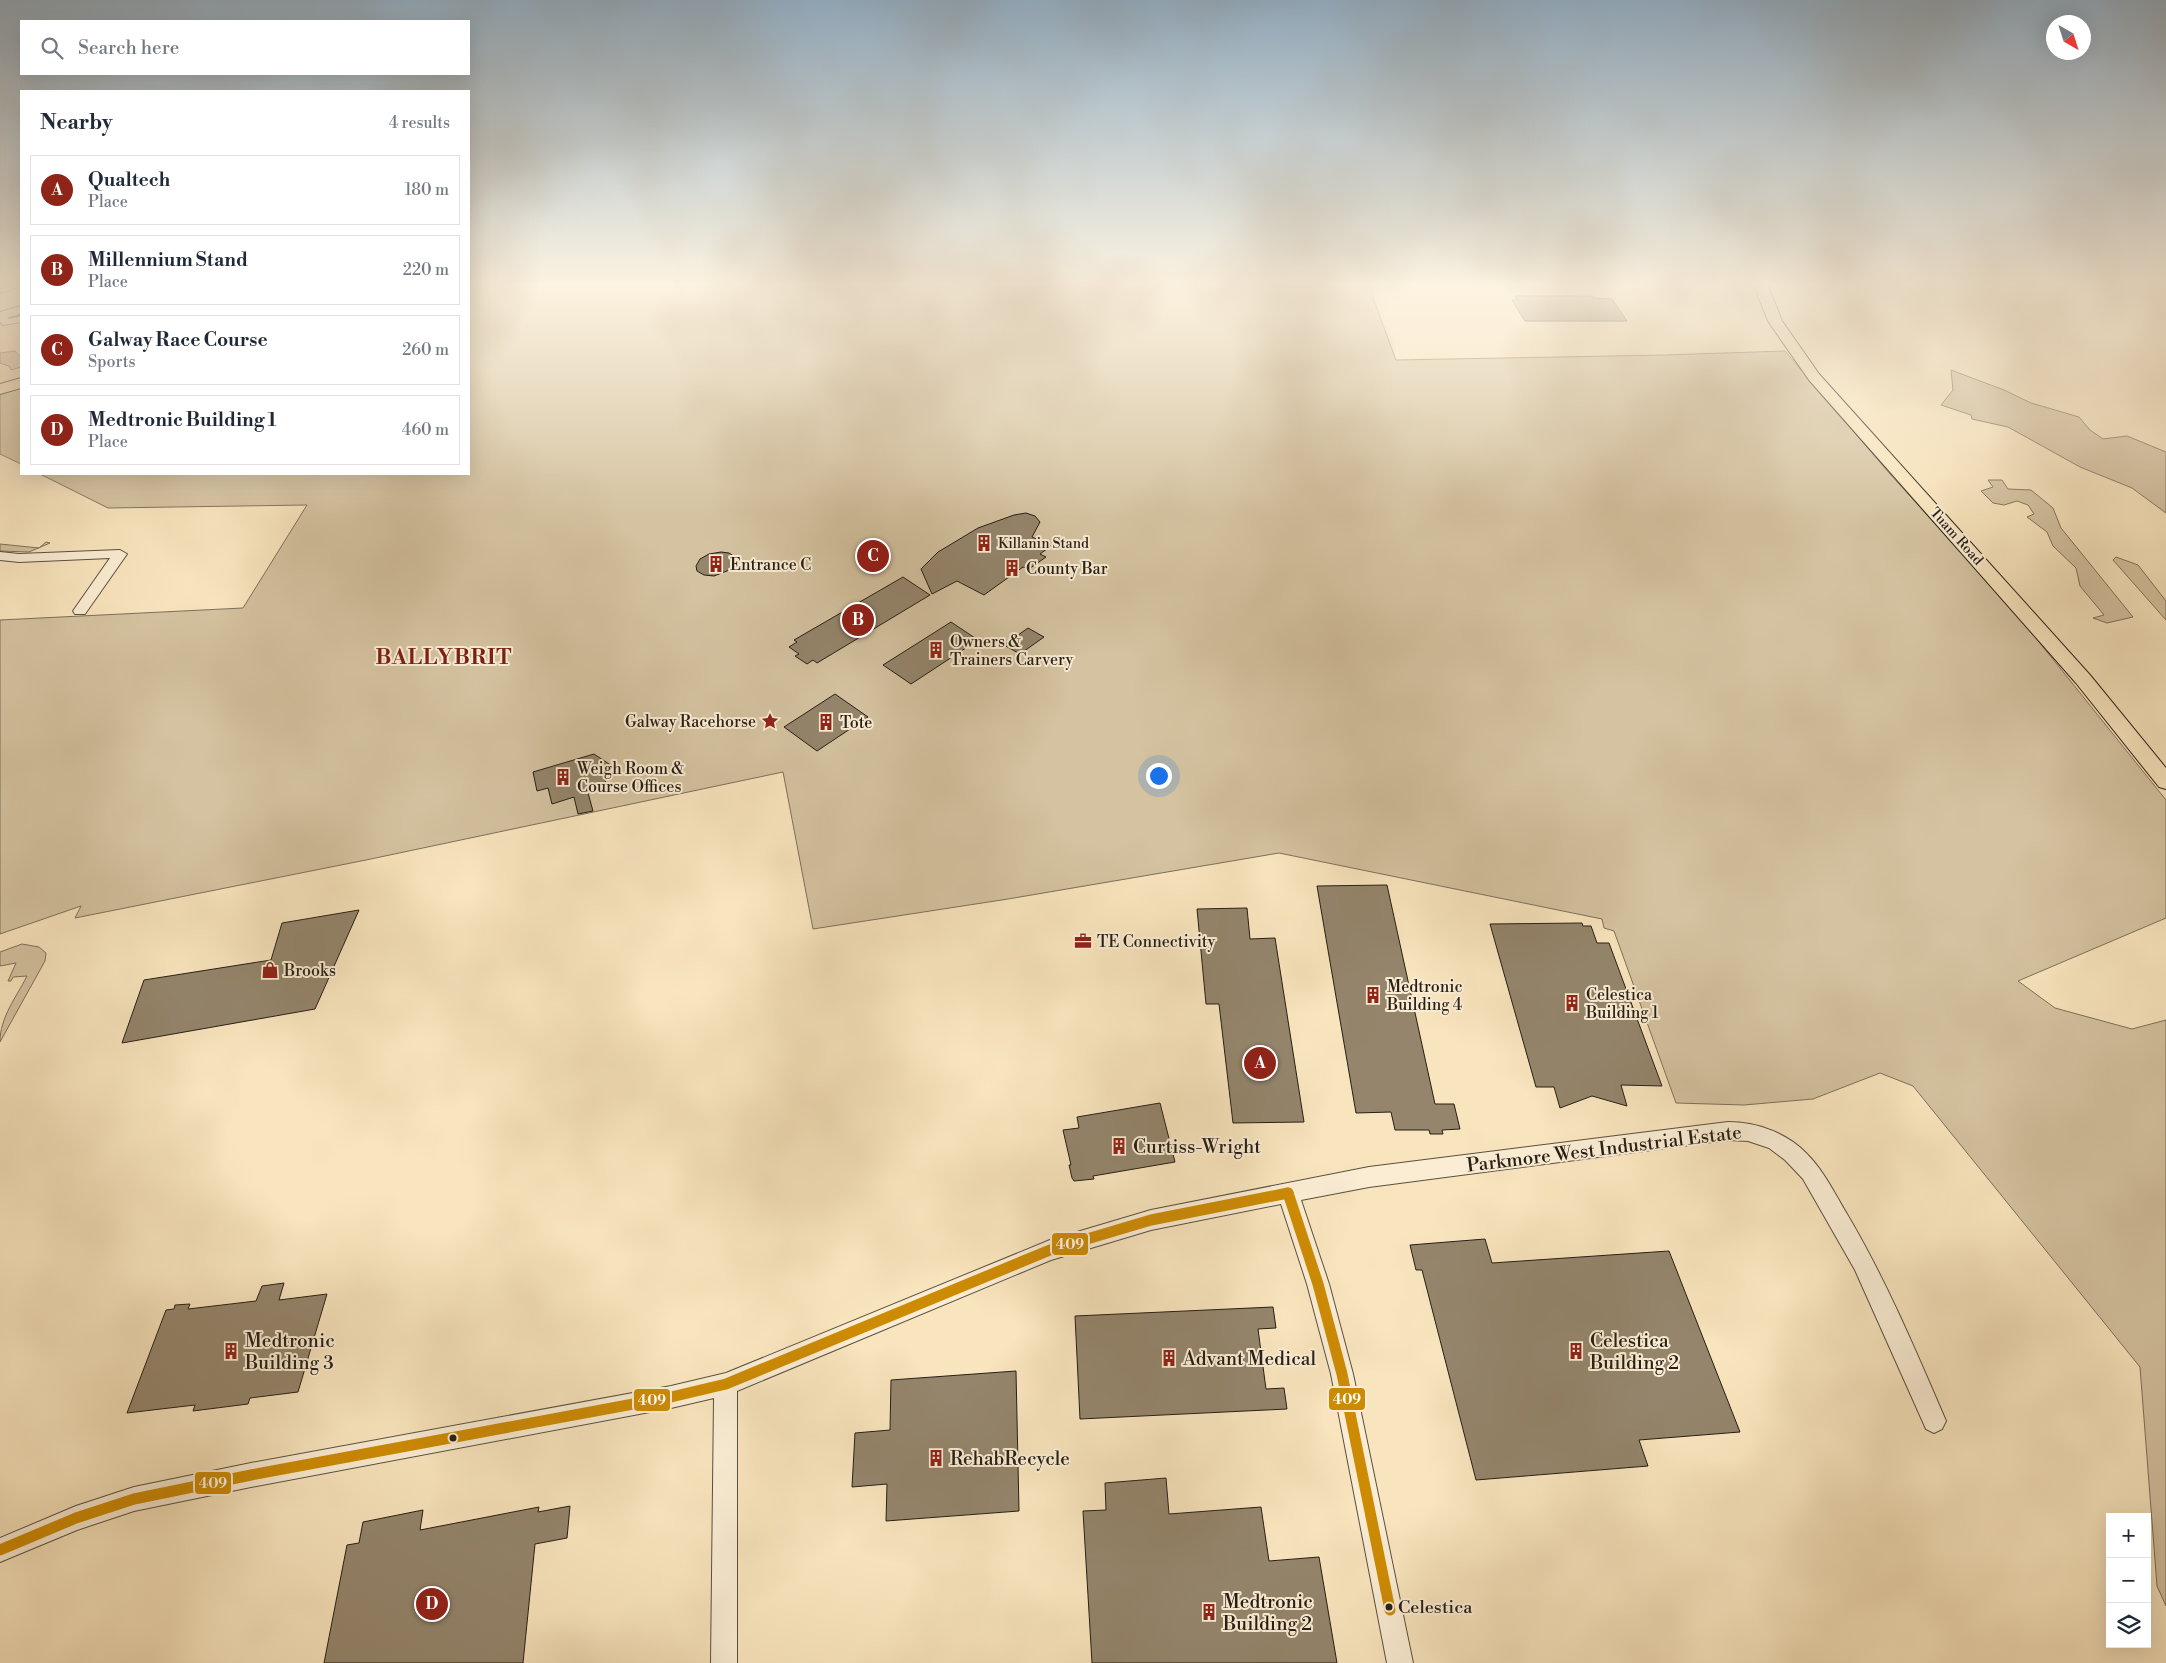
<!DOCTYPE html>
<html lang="en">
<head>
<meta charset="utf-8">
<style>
  :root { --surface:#fff; --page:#f2f2f3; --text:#1f2937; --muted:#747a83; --line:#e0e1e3; --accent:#8f2418 }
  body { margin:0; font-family:"Libre Bodoni",serif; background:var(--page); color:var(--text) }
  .controls { position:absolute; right:15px; bottom:15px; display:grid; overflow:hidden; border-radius:0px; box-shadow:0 5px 20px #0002 }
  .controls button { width:45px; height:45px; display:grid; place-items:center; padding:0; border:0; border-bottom:1px solid var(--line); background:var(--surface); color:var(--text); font:25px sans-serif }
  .compass { position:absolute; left:2046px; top:15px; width:45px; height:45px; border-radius:50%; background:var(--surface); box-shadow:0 5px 20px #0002; rotate:141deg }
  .you { position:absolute; left:1158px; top:775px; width:18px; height:18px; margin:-12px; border:4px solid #fff; border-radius:50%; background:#1a73e8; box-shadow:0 0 0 8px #1a73e833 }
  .badge { display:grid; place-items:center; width:32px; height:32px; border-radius:50%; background:var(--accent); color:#fff; font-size:16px; font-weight:700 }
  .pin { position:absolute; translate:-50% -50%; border:2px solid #fff; box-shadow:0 1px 5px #0006 }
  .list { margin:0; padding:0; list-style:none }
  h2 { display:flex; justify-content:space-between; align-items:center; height:65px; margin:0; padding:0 20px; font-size:21px }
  h2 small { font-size:16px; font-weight:400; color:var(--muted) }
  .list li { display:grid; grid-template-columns:32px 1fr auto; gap:15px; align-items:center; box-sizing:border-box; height:70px; margin:0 10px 10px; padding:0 10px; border:1px solid var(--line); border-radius:0px }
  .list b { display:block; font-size:19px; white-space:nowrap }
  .list p { margin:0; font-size:16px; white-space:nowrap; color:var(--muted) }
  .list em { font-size:16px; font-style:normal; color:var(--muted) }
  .icon { flex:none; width:28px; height:28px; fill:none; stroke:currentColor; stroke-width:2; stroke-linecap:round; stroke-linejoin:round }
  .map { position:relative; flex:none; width:2166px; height:1663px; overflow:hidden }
  .search { position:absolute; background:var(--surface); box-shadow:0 5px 20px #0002; left:20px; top:20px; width:450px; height:55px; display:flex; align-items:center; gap:12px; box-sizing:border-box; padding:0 18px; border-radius:0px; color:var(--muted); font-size:19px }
  .panel { position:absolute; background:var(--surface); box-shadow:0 5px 20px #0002; left:20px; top:90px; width:450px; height:385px; border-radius:0px }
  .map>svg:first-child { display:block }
  .green { fill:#d4c2a0; stroke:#7e705a }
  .building { fill:#94856c; stroke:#271e15 }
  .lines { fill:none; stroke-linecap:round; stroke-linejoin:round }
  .minor-casing { stroke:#5b503f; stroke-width:2 }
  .major-casing { stroke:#271e15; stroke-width:2 }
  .highway-casing { stroke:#271e15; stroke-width:2 }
  .minor { fill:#faedd4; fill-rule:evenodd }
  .major { fill:#f8e4bd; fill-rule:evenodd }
  .highway { fill:#f8e4bd; fill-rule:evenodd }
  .bus-1-casing { stroke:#faedd4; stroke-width:14 }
  .bus-1 { stroke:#cd8b04; stroke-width:11 }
  .bus-dot { fill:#271e15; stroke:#faedd4; stroke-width:2 }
  .labels { text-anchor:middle; stroke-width:4; stroke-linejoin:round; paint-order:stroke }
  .far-street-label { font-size:14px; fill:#271e15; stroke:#faedd4 }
  .far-poi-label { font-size:14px; fill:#271e15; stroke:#faedd4; text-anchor:start }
  .poi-label { font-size:16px; fill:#271e15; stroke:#faedd4; text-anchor:start }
  .near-bus-label { font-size:18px; fill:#271e15; stroke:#faedd4; text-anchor:start }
  .near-poi-label { font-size:19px; fill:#271e15; stroke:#faedd4; text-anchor:start }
  .near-street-label { font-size:19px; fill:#271e15; stroke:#faedd4 }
  .district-label { font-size:21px; font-weight:bold; letter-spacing:1px; fill:#7a1f14; stroke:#faedd4 }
  .line-badge { stroke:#faedd4; stroke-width:2 }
  .badge-label { font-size:14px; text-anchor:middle; font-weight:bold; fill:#fff }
</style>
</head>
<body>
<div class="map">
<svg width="2166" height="1663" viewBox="0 0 2166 1663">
  <rect width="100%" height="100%" fill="#f8e4bd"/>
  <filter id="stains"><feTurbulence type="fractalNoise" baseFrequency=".004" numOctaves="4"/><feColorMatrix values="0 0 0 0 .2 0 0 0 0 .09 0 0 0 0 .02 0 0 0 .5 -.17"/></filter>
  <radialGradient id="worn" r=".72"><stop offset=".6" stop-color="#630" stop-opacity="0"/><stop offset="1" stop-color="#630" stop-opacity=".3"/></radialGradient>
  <g class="green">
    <path d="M 469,283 L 1369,283 L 1374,297 L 1373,298 L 1396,360 L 1666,355 L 1785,351 L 1890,474 L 2015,612 L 2166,800 L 2166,918 L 2018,981 L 2055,1008 L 2132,1029 L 2166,1020 L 2166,1606 L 2157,1586 L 2140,1367 L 1913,1086 L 1880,1073 L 1813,1099 L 1744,1105 L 1676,1103 L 1614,931 L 1604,928 L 1602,919 L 1279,853 L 1008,899 L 813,929 L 783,772 L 366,860 L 75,918 L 81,906 L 0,934 L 0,620 L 243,608 L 307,505 L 108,508 L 40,474 L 469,474 Z"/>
    <path d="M 15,351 L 21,358 L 21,367 L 11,370 L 9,366 L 0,363 L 0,353 Z"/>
    <path d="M 1951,370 L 2004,390 L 2031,403 L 2079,417 L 2090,430 L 2103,439 L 2127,436 L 2166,452 L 2166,513 L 2132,488 L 2080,467 L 2008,427 L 1972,419 L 1971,415 L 1941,405 L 1953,390 Z"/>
    <path d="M 21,388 L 21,464 L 0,454 L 0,394 Z"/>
    <path d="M 1988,480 L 2002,480 L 2008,489 L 2031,490 L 2053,508 L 2061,528 L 2133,617 L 2107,623 L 2093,618 L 2104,615 L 2080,586 L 2076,568 L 2053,546 L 2047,532 L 2027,517 L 2034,514 L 2028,505 L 2017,501 L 2004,505 L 1993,503 L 1981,491 L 1993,487 Z"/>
    <path d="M 46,542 L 50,543 L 29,552 L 0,551 L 0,544 L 39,548 Z"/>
    <path d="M 2116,557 L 2138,565 L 2166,601 L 2166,620 L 2113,560 Z"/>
    <path d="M 22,944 L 39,947 L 46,953 L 45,961 L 0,1042 C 0,1017 16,998 27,976 L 13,977 L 11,981 L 8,981 L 16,963 L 0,966 L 0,952 Z"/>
  </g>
  <g class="building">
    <path d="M 1515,296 L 1592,296 L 1593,298 L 1612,299 L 1627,321 L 1525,321 L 1512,300 L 1517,300 Z"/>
    <path d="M 1026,513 L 1035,516 L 1040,522 L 1032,537 L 1051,546 L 1040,554 L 1046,557 L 1029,569 L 1023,567 L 984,595 L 957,581 L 932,594 L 921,569 L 938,552 L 978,528 L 1014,515 Z"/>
    <path d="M 721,552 L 729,553 L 735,557 L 737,562 L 732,569 L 714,576 L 704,575 L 697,571 L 696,566 L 700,559 L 709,554 Z"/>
    <path d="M 903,577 L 930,595 L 817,663 L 813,660 L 807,664 L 795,656 L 799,654 L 789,647 L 797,642 L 794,640 Z"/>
    <path d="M 951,622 L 978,640 L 911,684 L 883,665 Z"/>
    <path d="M 1028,628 L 1044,637 L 1020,654 L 1004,645 Z"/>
    <path d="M 835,694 L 868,717 L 817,751 L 784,727 Z"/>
    <path d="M 594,754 L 615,768 L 603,772 L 607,788 L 588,793 L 593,811 L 578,814 L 574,797 L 552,804 L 548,788 L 537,791 L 533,772 Z"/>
    <path d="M 1387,885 L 1435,1104 L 1454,1104 L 1460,1129 L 1442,1130 L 1443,1134 L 1430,1134 L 1429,1130 L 1395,1130 L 1391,1112 L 1356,1113 L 1317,886 Z"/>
    <path d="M 1247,908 L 1250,939 L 1275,938 L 1304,1122 L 1233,1123 L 1219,1004 L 1206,1004 L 1197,909 Z"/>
    <path d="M 359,910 L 315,1009 L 122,1043 L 144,980 L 271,960 L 282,923 Z"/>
    <path d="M 1582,923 L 1583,926 L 1591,926 L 1597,943 L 1609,943 L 1662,1086 L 1621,1085 L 1627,1106 L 1592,1096 L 1560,1108 L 1554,1087 L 1536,1087 L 1490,924 Z"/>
    <path d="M 1160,1103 L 1175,1162 L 1093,1176 L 1094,1179 L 1074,1181 L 1072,1178 L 1069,1165 L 1071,1165 L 1063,1130 L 1079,1128 L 1077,1117 Z"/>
    <path d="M 1485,1239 L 1492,1263 L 1669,1251 L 1740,1432 L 1639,1440 L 1648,1466 L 1476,1480 L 1422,1270 L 1416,1270 L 1410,1245 Z"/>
    <path d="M 284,1283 L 279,1300 L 327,1294 L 298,1392 L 250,1398 L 248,1404 L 193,1411 L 195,1405 L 127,1413 L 166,1310 L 174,1309 L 175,1305 L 190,1304 L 188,1309 L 256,1301 L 262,1286 Z"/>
    <path d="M 1273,1307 L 1276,1328 L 1258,1329 L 1266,1389 L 1284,1388 L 1287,1409 L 1080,1419 L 1075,1316 Z"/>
    <path d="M 1016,1371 L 1019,1511 L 886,1521 L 887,1484 L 852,1487 L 855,1433 L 890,1430 L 891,1380 Z"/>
    <path d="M 1166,1478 L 1169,1514 L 1261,1507 L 1269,1561 L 1319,1557 L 1337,1663 L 1092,1663 L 1083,1511 L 1106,1510 L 1105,1483 Z"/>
    <path d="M 570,1506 L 567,1538 L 535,1544 L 523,1663 L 324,1663 L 347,1545 L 359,1543 L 363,1522 L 423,1510 L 420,1530 L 539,1507 L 538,1512 Z"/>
  </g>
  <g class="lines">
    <g class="minor-casing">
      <g id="minor">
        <path d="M 12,283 L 21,283 L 21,286 L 0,293 L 0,287 Z"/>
        <path d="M 0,313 L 9,319 L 21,316 L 21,322 L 3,325 L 0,322 Z"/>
        <path d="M 120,550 L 127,554 L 85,614 L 75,614 L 73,611 L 110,558 L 19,562 L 0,560 L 0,552 L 19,554 Z"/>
        <path d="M 1728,1122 C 1757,1122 1787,1133 1807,1154 C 1824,1171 1835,1194 1847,1214 C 1886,1280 1916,1351 1946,1421 L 1942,1429 L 1934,1433 L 1926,1429 L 1855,1270 L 1803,1179 L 1785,1160 L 1769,1148 L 1748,1141 L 1728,1140 L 1369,1187 L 1301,1200 L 1329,1284 L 1353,1374 L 1413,1663 L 1387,1663 L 1331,1374 L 1307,1284 L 1281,1204 L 1151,1230 L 1051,1260 L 737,1391 L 737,1663 L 711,1663 L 714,1398 L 671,1408 L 251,1487 L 134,1511 L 77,1530 L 0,1562 L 0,1538 L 76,1506 L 134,1487 L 251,1463 L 671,1386 L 726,1373 L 1050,1240 L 1151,1210 L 1369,1167 Z"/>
      </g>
    </g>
    <g class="major-casing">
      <g id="major">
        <path d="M 1755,283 L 1767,283 L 1782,321 L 1819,374 L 2090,675 L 2166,768 L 2166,789 L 2159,787 L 2076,683 L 1809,380 L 1768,321 L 1758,296 Z"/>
        <path d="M 21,306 L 21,314 L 0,320 L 0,312 Z"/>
      </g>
    </g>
    <g class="highway-casing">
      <path id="highway" d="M 21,378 L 21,388 L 0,394 L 0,384 Z"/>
    </g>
    <use href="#minor" class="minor"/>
    <use href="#major" class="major"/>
    <use href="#highway" class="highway"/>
    <g class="bus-1-casing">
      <g id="bus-1">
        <path d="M 1288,1193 L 1318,1284 L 1342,1374 L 1390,1610"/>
        <path d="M 0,1550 L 76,1518 L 134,1499 L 251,1475 L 671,1397 L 726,1384 L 1050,1250 L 1151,1220 L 1288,1193"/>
      </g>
    </g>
    <use href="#bus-1" class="bus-1"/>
  </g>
  <linearGradient id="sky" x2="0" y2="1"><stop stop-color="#92acc0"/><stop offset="0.55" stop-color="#fcf3e1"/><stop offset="1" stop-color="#fcf3e1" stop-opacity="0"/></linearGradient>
  <rect width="2166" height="516" fill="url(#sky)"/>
  <defs>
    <g id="building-bare" transform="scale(1.35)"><path d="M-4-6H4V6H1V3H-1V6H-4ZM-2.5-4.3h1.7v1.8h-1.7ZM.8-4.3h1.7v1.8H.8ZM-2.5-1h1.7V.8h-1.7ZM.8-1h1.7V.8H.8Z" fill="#8f2418" stroke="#faedd4" stroke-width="2.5" paint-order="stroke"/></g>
    <g id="sight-bare" transform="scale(1.35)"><path d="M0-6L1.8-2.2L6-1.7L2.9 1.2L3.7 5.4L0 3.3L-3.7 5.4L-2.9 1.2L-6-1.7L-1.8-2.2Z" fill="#8f2418" stroke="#faedd4" stroke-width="2.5" paint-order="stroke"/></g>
    <g id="office-bare" transform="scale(1.35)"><path d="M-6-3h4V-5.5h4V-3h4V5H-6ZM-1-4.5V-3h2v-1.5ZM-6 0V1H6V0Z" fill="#8f2418" stroke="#faedd4" stroke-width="2.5" paint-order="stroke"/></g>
    <g id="shop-bare" transform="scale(1.35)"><path d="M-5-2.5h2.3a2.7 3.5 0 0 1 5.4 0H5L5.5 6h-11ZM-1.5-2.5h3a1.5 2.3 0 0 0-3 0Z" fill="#8f2418" stroke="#faedd4" stroke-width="2.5" paint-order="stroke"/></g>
  </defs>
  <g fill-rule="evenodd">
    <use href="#building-bare" x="984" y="543"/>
    <use href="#building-bare" x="716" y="564"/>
    <use href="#building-bare" x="1012" y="568"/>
    <use href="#building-bare" x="936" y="650"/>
    <use href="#sight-bare" x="770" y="721"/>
    <use href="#building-bare" x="826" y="722"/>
    <use href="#building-bare" x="563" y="777"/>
    <use href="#office-bare" x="1083" y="941"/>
    <use href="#shop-bare" x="270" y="970"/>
    <use href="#building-bare" x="1373" y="995"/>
    <use href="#building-bare" x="1572" y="1003"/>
    <use href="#building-bare" x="1119" y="1146"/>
    <use href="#building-bare" x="231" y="1351"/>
    <use href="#building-bare" x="1576" y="1351"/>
    <use href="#building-bare" x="1169" y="1358"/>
    <use href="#building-bare" x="936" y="1458"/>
    <use href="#building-bare" x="1209" y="1612"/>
  </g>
  <g class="bus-dot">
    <circle cx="453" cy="1438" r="4.5"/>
    <circle cx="1389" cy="1607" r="4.5"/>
  </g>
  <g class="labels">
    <g class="far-street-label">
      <text transform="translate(1957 536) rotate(48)" y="5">Tuam Road</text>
    </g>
    <g class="far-poi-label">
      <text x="998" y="548">Killanin Stand</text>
    </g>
    <g class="poi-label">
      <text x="730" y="570">Entrance C</text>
      <text x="1026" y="574">County Bar</text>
      <text x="950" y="647">Owners &amp;<tspan x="950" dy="18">Trainers Carvery</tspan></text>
      <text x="756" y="727" text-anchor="end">Galway Racehorse</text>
      <text x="840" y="728">Tote</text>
      <text x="577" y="774">Weigh Room &amp;<tspan x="577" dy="18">Course Offices</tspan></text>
      <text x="1097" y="947">TE Connectivity</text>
      <text x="284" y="976">Brooks</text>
      <text x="1387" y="992">Medtronic<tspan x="1387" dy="18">Building 4</tspan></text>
      <text x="1586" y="1000">Celestica<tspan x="1586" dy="18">Building 1</tspan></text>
    </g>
    <g class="near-bus-label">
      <text x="1398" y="1613">Celestica</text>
    </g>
    <g class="near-poi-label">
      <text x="1133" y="1153">Curtiss-Wright</text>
      <text x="245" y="1347">Medtronic<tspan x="245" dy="22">Building 3</tspan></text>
      <text x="1590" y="1347">Celestica<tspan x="1590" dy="22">Building 2</tspan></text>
      <text x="1183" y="1365">Advant Medical</text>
      <text x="950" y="1465">RehabRecycle</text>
      <text x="1223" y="1608">Medtronic<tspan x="1223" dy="22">Building 2</tspan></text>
    </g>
    <g class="near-street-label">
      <text transform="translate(1604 1148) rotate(-7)" y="7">Parkmore West Industrial Estate</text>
    </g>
    <g class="district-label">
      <text x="444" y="664">BALLYBRIT</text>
    </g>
  </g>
  <g class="line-badge">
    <rect x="1051" y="1232" width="38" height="24" rx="5" fill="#cd8b04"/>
    <rect x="1328" y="1387" width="38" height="24" rx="5" fill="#cd8b04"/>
    <rect x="633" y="1388" width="38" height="24" rx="5" fill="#cd8b04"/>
    <rect x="194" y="1471" width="38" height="24" rx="5" fill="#cd8b04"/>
  </g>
  <g class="badge-label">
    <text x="1070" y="1249">409</text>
    <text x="1347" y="1404">409</text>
    <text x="652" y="1405">409</text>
    <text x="213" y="1488">409</text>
  </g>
  <rect width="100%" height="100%" filter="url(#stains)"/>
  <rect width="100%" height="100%" fill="url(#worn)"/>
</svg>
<div class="controls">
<button>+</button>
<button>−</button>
<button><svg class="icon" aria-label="layers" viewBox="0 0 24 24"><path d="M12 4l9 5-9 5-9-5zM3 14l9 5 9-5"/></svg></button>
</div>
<svg class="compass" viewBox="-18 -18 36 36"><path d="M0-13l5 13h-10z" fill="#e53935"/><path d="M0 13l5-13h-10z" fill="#747a83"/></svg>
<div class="you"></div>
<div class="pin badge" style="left:1260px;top:1063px">A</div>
<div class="pin badge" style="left:858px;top:620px">B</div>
<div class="pin badge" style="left:873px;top:556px">C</div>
<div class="pin badge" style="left:432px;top:1604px">D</div>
<div class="search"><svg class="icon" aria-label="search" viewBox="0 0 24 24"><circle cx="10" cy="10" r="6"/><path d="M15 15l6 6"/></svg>Search here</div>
<section class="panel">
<h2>Nearby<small>4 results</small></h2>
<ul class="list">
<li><span class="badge">A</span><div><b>Qualtech</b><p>Place</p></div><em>180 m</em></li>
<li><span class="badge">B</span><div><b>Millennium Stand</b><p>Place</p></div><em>220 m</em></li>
<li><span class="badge">C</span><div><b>Galway Race Course</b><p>Sports</p></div><em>260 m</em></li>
<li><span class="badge">D</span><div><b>Medtronic Building 1</b><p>Place</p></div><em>460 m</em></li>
</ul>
</section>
</div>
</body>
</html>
